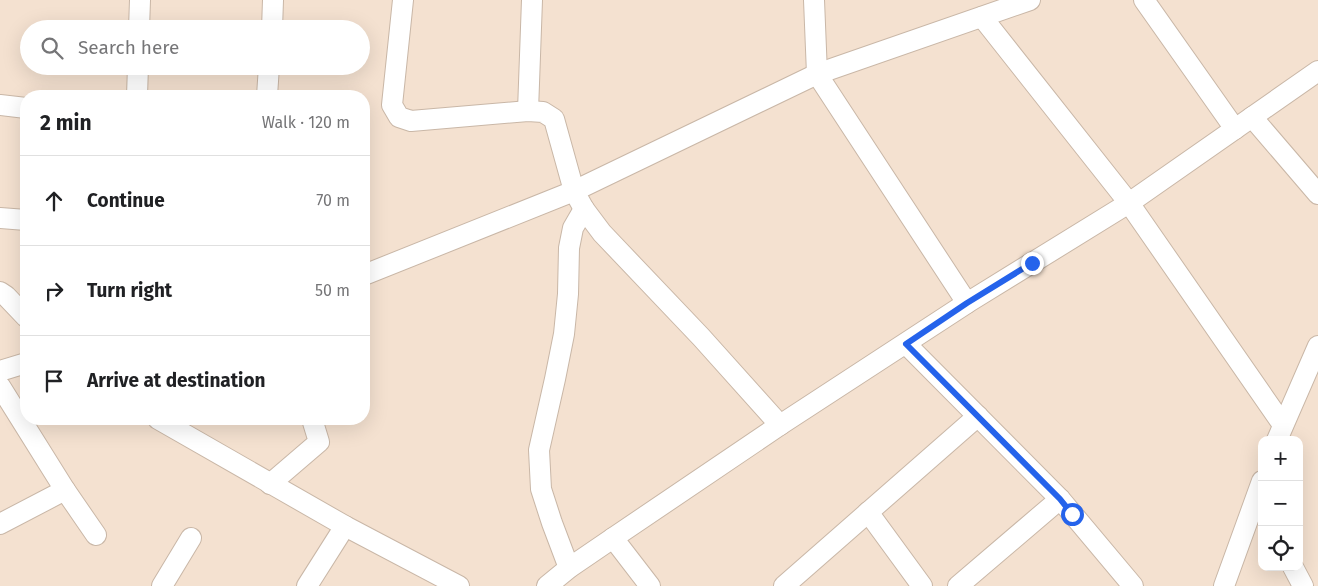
<!DOCTYPE html>
<html lang="en">
<head>
<meta charset="utf-8">
<style>
  :root { --surface:#fff; --page:#f6f6f6; --text:#202124; --muted:#757577; --line:#e0e0e0 }
  body { margin:0; font-family:"Fira Sans",sans-serif; background:var(--page); color:var(--text) }
  .controls { position:absolute; right:15px; bottom:15px; display:grid; overflow:hidden; border-radius:10px; box-shadow:0 5px 20px #0002 }
  .controls button { width:45px; height:45px; display:grid; place-items:center; padding:0; border:0; border-bottom:1px solid var(--line); background:var(--surface); color:var(--text); font:25px sans-serif }
  .stop { position:absolute; width:15px; height:15px; margin:-11px; border:4px solid #2563eb; border-radius:50%; background:#fff }
  .stop.end { background:#2563eb; border-color:#fff; box-shadow:0 1px 5px #0008 }
  .list { margin:0; padding:0; list-style:none }
  h2 { display:flex; justify-content:space-between; align-items:center; height:65px; margin:0; padding:0 20px; font-size:21px }
  h2 small { font-size:16px; font-weight:400; color:var(--muted) }
  .list li { display:grid; grid-template-columns:32px 1fr auto; gap:15px; align-items:center; box-sizing:border-box; height:90px; padding:0 20px; border-top:1px solid var(--line) }
  .list b { display:block; font-size:19px; white-space:nowrap }
  .list em { font-size:16px; font-style:normal; color:var(--muted) }
  .icon { flex:none; width:28px; height:28px; fill:none; stroke:currentColor; stroke-width:2; stroke-linecap:round; stroke-linejoin:round }
  .map { position:relative; flex:none; width:1318px; height:586px; overflow:hidden }
  .search { position:absolute; background:var(--surface); box-shadow:0 5px 20px #0002; left:20px; top:20px; width:350px; height:55px; display:flex; align-items:center; gap:12px; box-sizing:border-box; padding:0 18px; border-radius:28px; color:var(--muted); font-size:19px }
  .panel { position:absolute; background:var(--surface); box-shadow:0 5px 20px #0002; left:20px; top:90px; width:350px; height:335px; border-radius:20px }
  .map>svg:first-child { display:block }
  .lines { fill:none; stroke-linecap:round; stroke-linejoin:round }
  .minor-casing { stroke:#c9b7a7; stroke-width:22 }
  .minor { stroke:#fff; stroke-width:20 }
  .route { stroke:#2563eb; stroke-width:6 }
</style>
</head>
<body>
<div class="map">
<svg width="1318" height="586" viewBox="0 0 1318 586">
  <rect width="100%" height="100%" fill="#f4e1d0"/>
  <g class="lines">
    <g class="minor-casing">
      <g id="minor">
        <path d="M 403,0 L 392,105 L 399,117 L 411,121 L 528,111 L 543,112 L 554,119 L 574,191 L 584,209 L 602,233 L 701,337 L 780,425"/>
        <path d="M 814,0 L 817,74 L 967,303"/>
        <path d="M 1144,0 L 1235,129"/>
        <path d="M 982,17 L 1129,203 L 1283,425"/>
        <path d="M 139,29 L 140,0"/>
        <path d="M 272,29 L 273,0"/>
        <path d="M 137,96 L 138,66"/>
        <path d="M 267,96 L 269,66"/>
        <path d="M 0,105 L 26,108"/>
        <path d="M 528,111 L 532,0"/>
        <path d="M 1252,117 L 1318,194"/>
        <path d="M 0,218 L 26,220"/>
        <path d="M 364,275 L 574,191 L 817,74 L 1030,0"/>
        <path d="M 0,292 L 6,296 L 26,317"/>
        <path d="M 906,344 L 1060,499 L 1133,586"/>
        <path d="M 0,371 L 26,363"/>
        <path d="M 0,386 L 65,490 L 96,535"/>
        <path d="M 158,419 L 345,526 L 459,586"/>
        <path d="M 1277,440 L 1318,346"/>
        <path d="M 270,484 L 319,442 L 312,419"/>
        <path d="M 868,512 L 922,586"/>
        <path d="M 0,524 L 65,490"/>
        <path d="M 613,538 L 650,586"/>
        <path d="M 1293,567 L 1303,586"/>
        <path d="M 569,568 L 552,523 L 541,489 L 539,450 L 555,379 L 564,334 L 568,294 L 569,248 L 573,228 L 584,209"/>
        <path d="M 162,586 L 191,538"/>
        <path d="M 307,586 L 345,526"/>
        <path d="M 547,586 L 569,568 L 613,538 L 780,425 L 967,303 L 1129,203 L 1318,71"/>
        <path d="M 784,586 L 978,416"/>
        <path d="M 958,586 L 1060,499"/>
        <path d="M 1224,586 L 1262,481"/>
      </g>
    </g>
    <use href="#minor" class="minor"/>
  </g>
  <g class="lines">
    <path class="route" d="M 1032,263 L 967,303 L 906,344 L 1060,499 L 1072,514"/>
  </g>
</svg>
<div class="controls">
<button>+</button>
<button>−</button>
<button><svg class="icon" aria-label="locate" viewBox="0 0 24 24"><circle cx="12" cy="12" r="6"/><path d="M12 2v4M12 18v4M2 12h4M18 12h4"/></svg></button>
</div>
<div class="stop" style="left:1072px;top:514px"></div>
<div class="stop end" style="left:1032px;top:263px"></div>
<div class="search"><svg class="icon" aria-label="search" viewBox="0 0 24 24"><circle cx="10" cy="10" r="6"/><path d="M15 15l6 6"/></svg>Search here</div>
<section class="panel">
<h2>2 min<small>Walk · 120 m</small></h2>
<ul class="list">
<li><svg class="icon" aria-label="ahead" viewBox="0 0 24 24"><path d="M12 20V5M6 11l6-6 6 6"/></svg><div><b>Continue</b></div><em>70 m</em></li>
<li><svg class="icon" aria-label="right" viewBox="0 0 24 24"><path d="M7 20v-9h11M14 6l5 5-5 5"/></svg><div><b>Turn right</b></div><em>50 m</em></li>
<li><svg class="icon" aria-label="arrive" viewBox="0 0 24 24"><path d="M6 21V4h12l-3 4 3 4H6"/></svg><div><b>Arrive at destination</b></div></li>
</ul>
</section>
</div>
</body>
</html>
